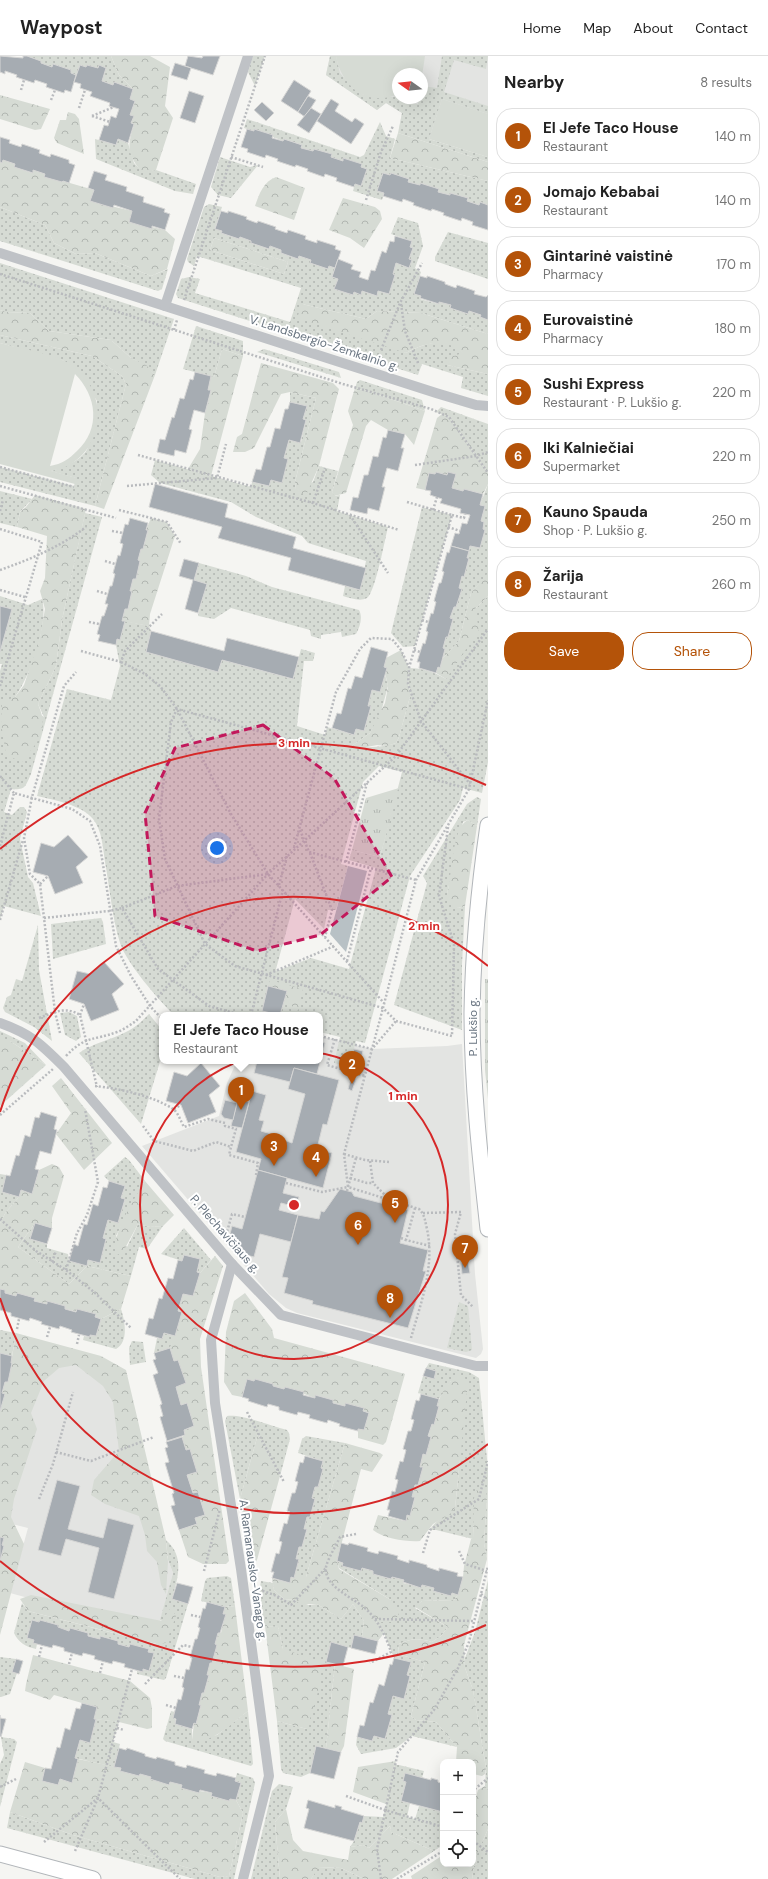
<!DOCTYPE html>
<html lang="en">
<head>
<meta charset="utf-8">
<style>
  :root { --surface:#fff; --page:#f2f2f2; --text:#222; --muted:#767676; --line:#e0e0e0; --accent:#b45309 }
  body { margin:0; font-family:"DM Sans",sans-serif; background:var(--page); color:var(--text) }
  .controls { position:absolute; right:12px; bottom:12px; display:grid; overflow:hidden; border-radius:8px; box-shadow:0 4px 16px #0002 }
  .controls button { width:36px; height:36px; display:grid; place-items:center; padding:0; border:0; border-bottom:1px solid var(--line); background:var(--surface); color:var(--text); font:20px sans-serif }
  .compass { position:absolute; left:392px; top:12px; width:36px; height:36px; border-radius:50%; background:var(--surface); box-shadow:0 4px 16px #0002; rotate:285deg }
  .you { position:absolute; left:217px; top:792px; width:14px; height:14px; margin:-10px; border:3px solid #fff; border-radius:50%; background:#1a73e8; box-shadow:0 0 0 6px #1a73e833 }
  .badge { display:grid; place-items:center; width:26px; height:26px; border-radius:50%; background:var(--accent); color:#fff; font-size:13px; font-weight:700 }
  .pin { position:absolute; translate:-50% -33px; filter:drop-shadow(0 1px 2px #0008) }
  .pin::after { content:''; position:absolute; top:21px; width:14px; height:12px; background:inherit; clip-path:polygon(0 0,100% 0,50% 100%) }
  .popup { position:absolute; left:159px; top:956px; width:164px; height:52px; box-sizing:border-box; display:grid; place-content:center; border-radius:8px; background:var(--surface); filter:drop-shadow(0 1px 3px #0005); font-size:13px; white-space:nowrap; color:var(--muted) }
  .popup b { font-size:15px; color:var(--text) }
  .popup::after { content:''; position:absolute; left:50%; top:100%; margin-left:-8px; border:8px solid transparent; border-top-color:var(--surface) }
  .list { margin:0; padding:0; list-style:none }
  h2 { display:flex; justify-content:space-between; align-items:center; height:52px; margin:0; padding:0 16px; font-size:17px }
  h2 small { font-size:13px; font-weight:400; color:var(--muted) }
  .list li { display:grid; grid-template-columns:26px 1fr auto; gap:12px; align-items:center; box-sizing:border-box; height:56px; margin:0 8px 8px; padding:0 8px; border:1px solid var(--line); border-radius:16px }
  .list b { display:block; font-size:15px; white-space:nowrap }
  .list p { margin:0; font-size:13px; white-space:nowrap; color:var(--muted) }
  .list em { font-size:13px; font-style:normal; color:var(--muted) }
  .actions { display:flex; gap:8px; padding:12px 16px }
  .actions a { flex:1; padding:9px 0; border:1px solid var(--accent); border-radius:16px; text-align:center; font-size:14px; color:var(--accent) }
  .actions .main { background:var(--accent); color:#fff }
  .icon { flex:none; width:22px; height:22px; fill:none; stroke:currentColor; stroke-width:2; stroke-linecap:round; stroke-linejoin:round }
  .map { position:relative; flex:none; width:488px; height:1823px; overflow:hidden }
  header { display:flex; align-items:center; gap:24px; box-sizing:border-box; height:56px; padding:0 20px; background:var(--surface); border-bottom:1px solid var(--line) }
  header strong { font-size:19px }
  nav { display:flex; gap:22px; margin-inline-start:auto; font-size:14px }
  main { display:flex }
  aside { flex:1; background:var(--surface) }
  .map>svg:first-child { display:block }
  .built { fill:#e3e4e2; fill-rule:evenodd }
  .grass { fill:url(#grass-dots); fill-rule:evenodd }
  .forest { fill:url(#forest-crowns) }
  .park { fill:url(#park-tufts) }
  .garden { fill:#d6dbd4; fill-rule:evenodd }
  .water { fill:#b8c1c5 }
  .building { fill:#a6acb2; stroke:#d6d6d5 }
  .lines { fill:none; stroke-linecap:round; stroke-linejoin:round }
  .secondary-casing { stroke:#b2b6ba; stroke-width:17 }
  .path { stroke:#b9bbbe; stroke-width:2.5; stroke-dasharray:2 2; stroke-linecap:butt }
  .minor { stroke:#bfc2c6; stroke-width:10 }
  .secondary { stroke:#fff; stroke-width:15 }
  .marked { fill:#c2185b; fill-opacity:0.2; stroke:#c2185b; stroke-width:3; stroke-dasharray:8 5; stroke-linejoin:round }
  .ring { fill:none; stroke:#d62828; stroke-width:2 }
  .labels { text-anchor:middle; stroke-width:4; stroke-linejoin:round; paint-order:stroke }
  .street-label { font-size:12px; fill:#687480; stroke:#fff }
  .centre { fill:#d62828; stroke:#fff; stroke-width:2 }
  .ring-label { font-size:12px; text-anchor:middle; font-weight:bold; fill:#d62828; stroke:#fff; stroke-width:4; stroke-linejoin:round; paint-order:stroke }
</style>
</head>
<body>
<header>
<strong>Waypost</strong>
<nav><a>Home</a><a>Map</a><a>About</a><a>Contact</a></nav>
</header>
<main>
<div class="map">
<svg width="488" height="1823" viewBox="0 0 488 1823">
  <defs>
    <pattern id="grass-dots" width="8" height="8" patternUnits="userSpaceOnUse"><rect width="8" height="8" fill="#d6dbd4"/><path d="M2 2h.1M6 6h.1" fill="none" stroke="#b1b6b1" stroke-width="1.8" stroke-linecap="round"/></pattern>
    <pattern id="forest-crowns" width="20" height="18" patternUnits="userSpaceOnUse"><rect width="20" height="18" fill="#d6dbd4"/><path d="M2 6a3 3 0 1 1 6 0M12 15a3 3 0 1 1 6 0" fill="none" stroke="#b1b6b1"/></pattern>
    <pattern id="park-tufts" width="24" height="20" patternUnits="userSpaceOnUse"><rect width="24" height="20" fill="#d6dbd4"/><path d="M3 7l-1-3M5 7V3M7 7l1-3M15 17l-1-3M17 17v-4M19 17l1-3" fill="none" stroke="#b1b6b1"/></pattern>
  </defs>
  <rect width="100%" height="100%" fill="#f5f5f2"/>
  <g class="built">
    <path d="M 330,0 L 488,0 L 488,101 L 399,73 L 402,57 L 386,47 L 377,54 L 326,19 ZM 398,18 L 422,18 L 422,42 L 398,42 Z"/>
    <path d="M 320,980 L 372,993 L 447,990 L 462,988 L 475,1218 L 483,1293 L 481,1298 L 476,1302 L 297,1257 L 286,1252 L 269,1238 L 142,1090 L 219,1060 L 227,1027 L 237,1005 L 320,1005 Z"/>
    <path d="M 34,1291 L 120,1314 L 163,1491 L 173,1517 L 157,1577 L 10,1537 L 28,1472 L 0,1465 Z"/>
  </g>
  <g class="grass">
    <path d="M 27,0 L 111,0 L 119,19 L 133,33 L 114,26 L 113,29 L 102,25 L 106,12 L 99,10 L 98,12 L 87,9 L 86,11 L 80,9 L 76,19 L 71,17 L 71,14 L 53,9 L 52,11 L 41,7 L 41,5 Z"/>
    <path d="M 253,0 L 265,0 L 255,30 L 248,16 Z"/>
    <path d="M 330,0 L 336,0 L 340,17 L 354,33 L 364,39 L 393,41 L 398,38 L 398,42 L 409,42 L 408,47 L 418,48 L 419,42 L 422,42 L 422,30 L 437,32 L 442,0 L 488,0 L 486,13 L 454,4 L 444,36 L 488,50 L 488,58 L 442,43 L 429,83 L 488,101 L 488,106 L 398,77 L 402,57 L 386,47 L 377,54 L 326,19 Z"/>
    <path d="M 247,63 L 360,101 L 364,99 L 380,66 L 386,80 L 395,83 L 390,102 L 488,125 L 488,149 L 480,146 L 479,149 L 467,145 L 468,142 L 451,137 L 450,139 L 438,136 L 438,133 L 421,127 L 420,129 L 408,126 L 409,123 L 391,117 L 390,119 L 383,117 L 378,135 L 384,137 L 382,144 L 353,135 L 355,128 L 366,113 L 343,102 L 343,105 L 331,101 L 331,98 L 314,93 L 313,95 L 301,92 L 302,89 L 284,83 L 283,85 L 254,73 L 254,75 L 244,72 Z"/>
    <path d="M 95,83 L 116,89 L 118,83 L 128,87 L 134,107 L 143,116 L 156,114 L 196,128 L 193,138 L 175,135 L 96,103 Z"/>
    <path d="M 220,101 L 250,111 L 258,109 L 231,142 L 218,139 L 211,131 Z"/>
    <path d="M 209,148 L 222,151 L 215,172 L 222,175 L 221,177 L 239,183 L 240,181 L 251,185 L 251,187 L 269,193 L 270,190 L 281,194 L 281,197 L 298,203 L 299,200 L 311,204 L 310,207 L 328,213 L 329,210 L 335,212 L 332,221 L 338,223 L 335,233 L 352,239 L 354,236 L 361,238 L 362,235 L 376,240 L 378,235 L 389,238 L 395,219 L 393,218 L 396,207 L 409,212 L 412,204 L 409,203 L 413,192 L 410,191 L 412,185 L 391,178 L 398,161 L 418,167 L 423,190 L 415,212 L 421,216 L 414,238 L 421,240 L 420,243 L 438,248 L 439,246 L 451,249 L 450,252 L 468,257 L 469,255 L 481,259 L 480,261 L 488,264 L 488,278 L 421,257 L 377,255 L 366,263 L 302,248 L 406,297 C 419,290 439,282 454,289 C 457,291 461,295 464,297 L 447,309 L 488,318 L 488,340 L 461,332 L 463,321 L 422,308 L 418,319 L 178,242 L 176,238 L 181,223 L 189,221 L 200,223 L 195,237 L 290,266 L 301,232 L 197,200 L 194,210 L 188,206 L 187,203 L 204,151 ZM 214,182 L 288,206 L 284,218 L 210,194 Z"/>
    <path d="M 0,151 L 45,169 L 54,187 L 76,198 L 95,197 L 151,220 L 168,213 L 162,233 L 158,235 L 0,185 Z"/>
    <path d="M 448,176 L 488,187 L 488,223 L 435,205 L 435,201 Z"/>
    <path d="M 0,207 L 174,263 L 155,319 L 146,310 L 131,302 L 111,284 L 49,275 L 30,257 L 6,256 L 0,254 Z"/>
    <path d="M 196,270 L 243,285 L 243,300 L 222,293 L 214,321 L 183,313 Z"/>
    <path d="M 0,279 L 92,300 L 122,320 L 126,328 L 95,450 L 0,426 L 0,411 L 74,430 L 76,422 L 50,415 C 62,412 84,404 88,391 C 93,377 94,360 97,345 C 86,326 82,315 62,304 L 0,287 Z"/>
    <path d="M 264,293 L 339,316 L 341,322 L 257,296 Z"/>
    <path d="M 360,324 L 422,344 L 425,355 L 362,333 L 354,335 L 357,326 Z"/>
    <path d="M 290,336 L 316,342 L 295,426 L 296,433 L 313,426 L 319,410 L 338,415 L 332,436 L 335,440 L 340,439 L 337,455 L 388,471 C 385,483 375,537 367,542 C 360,546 350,542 343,540 L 345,530 L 360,534 L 366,505 L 308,487 L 302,480 L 256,461 L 231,446 L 160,427 L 151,419 L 155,404 L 251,431 L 252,426 L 269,430 L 271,424 L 282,427 L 284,402 L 289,384 L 301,386 L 306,364 L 303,363 L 307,350 L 290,346 Z"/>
    <path d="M 441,351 L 488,368 L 488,417 L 449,361 L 436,356 Z"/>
    <path d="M 488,428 L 488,518 L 471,537 L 459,585 L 443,602 L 445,593 L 443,592 L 446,581 L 448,581 L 453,564 L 450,562 L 454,551 L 456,551 L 461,533 L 459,532 L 462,520 L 464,521 L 469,503 L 467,502 L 470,490 L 480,492 L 485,474 L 483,473 L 484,466 L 481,465 L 485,450 L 480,449 Z"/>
    <path d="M 0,435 L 32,443 L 20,456 L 17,471 L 0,467 Z"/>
    <path d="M 422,451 L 452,459 L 415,590 L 403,591 L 391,577 Z"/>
    <path d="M 85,457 L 102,461 L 31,718 C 25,731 26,734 11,733 L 4,756 L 12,759 L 20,751 L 24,751 L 27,756 L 20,783 L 28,821 L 33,827 L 41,860 L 4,850 L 0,864 L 0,615 L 2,608 L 0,608 L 0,596 L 12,553 L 0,550 L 0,540 L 28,549 L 42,543 C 49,569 30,620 15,641 L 44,661 L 38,648 L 56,610 L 62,564 Z"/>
    <path d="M 199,507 L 246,520 L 272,531 L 359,554 C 363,561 360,571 356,578 L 342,581 L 341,576 L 321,579 L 321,583 L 311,580 L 310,574 L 231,552 L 214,563 L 198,560 L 206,528 L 194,524 Z"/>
    <path d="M 488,540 L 488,706 L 482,737 L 463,732 L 460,744 L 410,820 L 365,987 L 356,985 L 351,1004 L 360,1007 L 358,1013 L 334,1007 L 340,981 L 320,976 L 320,959 L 174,959 C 158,943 127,908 120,887 C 112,861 110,833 105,806 C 103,792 102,774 93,763 C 82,749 54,744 37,740 L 67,633 L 111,644 L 120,610 L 116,589 L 117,583 L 120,584 L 125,565 L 149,570 L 151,575 L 146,596 L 218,616 L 222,604 L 293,623 L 301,593 L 315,597 L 313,605 L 304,605 L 297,670 L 325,679 L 327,671 L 354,679 L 356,673 L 364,675 L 371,651 L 368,650 L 372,634 L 385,618 L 388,630 L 380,660 L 370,677 L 353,689 C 365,693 384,691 396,687 L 399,681 L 411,637 L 408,628 L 409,612 C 423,612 434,616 446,623 L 475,553 ZM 379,710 L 402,716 L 380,801 L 352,794 L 349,804 L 376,812 L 349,913 L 311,902 L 277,915 L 276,913 L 295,843 L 324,873 L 328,854 L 336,854 L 348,810 L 341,808 L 363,726 Z"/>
    <path d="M 477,741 L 481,743 L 477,770 L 468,764 L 463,766 L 447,838 L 458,852 L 465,850 L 462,909 L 462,974 L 394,949 L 427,827 L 423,820 L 467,748 Z"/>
    <path d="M 101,862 L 103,866 L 106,888 L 53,903 L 51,868 Z"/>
    <path d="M 38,869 L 39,914 L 52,985 L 34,971 L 5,956 L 3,952 L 7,941 L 11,939 L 16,923 L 22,925 Z"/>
    <path d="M 69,956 L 77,960 L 81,981 L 76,985 L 65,979 L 60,957 Z"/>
    <path d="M 149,958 L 162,974 L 162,999 L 141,1068 L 79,997 C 93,987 111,984 126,976 C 135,972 142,965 149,958 Z"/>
    <path d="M 0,975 L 25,987 L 46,1009 L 10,985 L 0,985 Z"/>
    <path d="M 125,1101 L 129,1104 L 145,1125 L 116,1180 L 127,1191 L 138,1168 L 150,1171 L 163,1170 L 147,1193 L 139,1191 L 131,1220 L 87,1210 L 69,1228 L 18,1191 L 35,1167 L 30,1183 L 47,1188 L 47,1192 L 68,1198 L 69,1205 L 87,1209 L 88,1204 L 100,1207 L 106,1183 L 103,1182 L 108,1164 L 118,1167 L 125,1144 L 121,1142 L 125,1130 L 109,1125 L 104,1120 Z"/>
    <path d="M 0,1118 L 6,1119 L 2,1136 L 19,1141 L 6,1156 L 0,1167 Z"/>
    <path d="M 184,1172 L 211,1204 L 200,1217 L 197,1216 L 200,1203 L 184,1199 L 182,1205 L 161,1198 Z"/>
    <path d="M 459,1246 L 468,1250 L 472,1294 L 466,1296 L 447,1292 Z"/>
    <path d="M 121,1253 C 125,1265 129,1286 116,1293 L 83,1284 L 84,1280 L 89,1281 L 90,1279 L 96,1280 L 101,1263 Z"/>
    <path d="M 0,1274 L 16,1277 L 12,1300 L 0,1297 Z"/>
    <path d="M 164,1277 L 175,1280 L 170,1292 L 154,1297 L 157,1282 L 162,1283 Z"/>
    <path d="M 132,1285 L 143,1286 L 146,1306 L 130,1309 L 129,1292 Z"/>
    <path d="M 429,1307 L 469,1316 L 479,1322 L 488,1413 L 487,1503 L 484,1487 L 487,1441 L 473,1471 L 473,1483 L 436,1474 L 430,1474 C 435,1464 447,1460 455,1452 L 460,1403 L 451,1325 L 439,1343 L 418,1337 L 423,1320 L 434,1323 L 436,1315 L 426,1312 Z"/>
    <path d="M 227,1360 C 242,1358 271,1370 287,1374 L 289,1377 L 290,1383 L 280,1420 L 258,1378 L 240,1443 L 225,1365 Z"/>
    <path d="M 306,1380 L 345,1387 L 306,1521 L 294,1522 L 298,1503 L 296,1503 L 299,1491 L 302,1491 L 307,1474 L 304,1473 L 307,1461 L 310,1461 L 315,1443 L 312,1442 L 315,1431 L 318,1431 L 323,1413 L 321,1412 L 323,1405 L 298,1397 L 302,1383 Z"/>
    <path d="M 166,1484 C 185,1501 178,1521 172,1543 L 188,1548 L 166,1622 L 164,1624 L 137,1618 L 137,1615 L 142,1616 L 143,1613 L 149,1615 L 153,1597 L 118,1588 L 118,1585 L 101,1580 L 100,1583 L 88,1580 L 88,1577 L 70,1572 L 69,1575 L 58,1571 L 58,1569 L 40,1564 L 39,1566 L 33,1564 L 27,1582 L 34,1584 L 37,1588 L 36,1593 C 26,1591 18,1586 14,1577 L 22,1547 L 28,1555 L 156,1588 L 162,1565 L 160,1564 L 173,1517 L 168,1504 Z"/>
    <path d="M 337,1505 L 361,1515 L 362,1512 L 373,1515 L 373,1518 L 391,1523 L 392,1521 L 404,1524 L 403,1527 L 421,1531 L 422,1529 L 434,1532 L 433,1535 L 451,1540 L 452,1537 L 458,1539 L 454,1544 L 422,1545 L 415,1552 L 448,1571 L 441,1580 L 432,1586 C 419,1582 411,1582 399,1588 L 398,1598 L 425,1606 L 411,1660 L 416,1664 L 436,1666 L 457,1691 L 412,1680 L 396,1692 L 361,1698 L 356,1689 L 357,1681 L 372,1685 L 374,1680 L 385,1683 L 392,1659 L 388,1658 L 393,1640 L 404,1643 L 410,1620 L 407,1619 L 411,1607 L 394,1602 L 384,1577 L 376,1566 L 391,1544 L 339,1512 Z"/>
    <path d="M 227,1520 L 231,1522 L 235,1550 L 225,1551 L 201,1545 L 205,1525 L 207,1522 Z"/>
    <path d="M 488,1524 L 488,1734 L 485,1730 L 486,1712 L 473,1634 L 465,1612 L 465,1602 L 475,1576 Z"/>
    <path d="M 261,1525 L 273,1527 L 274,1534 L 284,1543 L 295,1544 L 309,1549 L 317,1548 L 341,1563 L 353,1548 L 364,1565 L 362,1581 L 354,1579 L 351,1592 L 331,1587 L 326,1605 L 335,1608 L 326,1692 L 316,1690 L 310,1717 L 301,1721 L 283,1717 L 281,1713 L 277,1665 L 307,1673 L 283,1593 L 278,1571 L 257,1570 L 255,1559 Z"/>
    <path d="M 0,1601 L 16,1603 L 12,1616 L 17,1617 L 10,1638 L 1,1641 L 0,1641 Z"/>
    <path d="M 171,1655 L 175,1656 L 175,1668 L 192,1673 L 192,1684 L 217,1679 L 248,1655 L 253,1708 L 251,1710 L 165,1685 L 163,1683 Z"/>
    <path d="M 96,1663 L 119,1666 L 113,1686 L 120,1688 L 114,1711 L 75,1702 L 80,1684 L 90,1686 Z"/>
    <path d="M 1,1681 L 14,1683 L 17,1686 L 0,1751 L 0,1708 L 4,1699 Z"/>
    <path d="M 395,1709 L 399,1709 L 424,1715 L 422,1722 L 406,1726 L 401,1745 L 410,1747 L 407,1761 L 415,1763 L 419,1750 L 443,1756 L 443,1789 L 434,1795 L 391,1776 L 390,1770 L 369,1792 L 363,1789 L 350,1791 L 354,1785 L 360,1766 L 362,1767 L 364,1760 L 383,1761 Z"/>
    <path d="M 237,1717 L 253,1722 L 255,1727 L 234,1823 L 195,1823 L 7,1772 L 10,1756 L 73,1779 L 220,1821 L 229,1820 L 243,1757 L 236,1744 L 241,1727 L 235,1725 Z"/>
    <path d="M 279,1728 L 293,1731 L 286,1753 L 275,1766 L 280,1823 L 251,1823 L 272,1735 Z"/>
    <path d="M 488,1773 L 488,1823 L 472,1823 L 474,1810 L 477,1808 L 476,1800 Z"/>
    <path d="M 318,1811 L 341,1812 L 364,1823 L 311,1823 Z"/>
  </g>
  <g class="forest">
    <path d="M 111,0 L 150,0 L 170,11 L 165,50 L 173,62 L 156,114 L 143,117 C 127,99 127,90 134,69 L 131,67 L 133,60 L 130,59 L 135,45 L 130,43 L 133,33 L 119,19 Z"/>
    <path d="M 0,39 L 50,53 L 41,73 L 35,74 L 0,63 Z"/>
    <path d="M 68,56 L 75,58 L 79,63 L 84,98 L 57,87 L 54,82 L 60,64 L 66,64 Z"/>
    <path d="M 398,77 L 488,106 L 488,125 L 390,102 Z"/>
    <path d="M 3,104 L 15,108 L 14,111 L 32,117 L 33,114 L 45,118 L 44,121 L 62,126 L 63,125 L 94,134 L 90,145 L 132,155 L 152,172 L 152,171 L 165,174 L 175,183 L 167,213 L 151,220 L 95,197 L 76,198 L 54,187 L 45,169 L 0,151 L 0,106 L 2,107 Z"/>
    <path d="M 276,121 L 305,132 L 294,164 L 255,150 C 259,138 264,125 276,121 Z"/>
    <path d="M 343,142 L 375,151 L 380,155 L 382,163 L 364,192 L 350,182 L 329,174 Z"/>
    <path d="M 214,182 L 288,206 L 284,218 L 210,194 Z"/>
    <path d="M 302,248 L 366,263 L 377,255 L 421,257 L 488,278 L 488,318 L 447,309 L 450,301 L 463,297 C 445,281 425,287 406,297 L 297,262 Z"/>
    <path d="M 0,254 L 6,256 L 30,257 L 49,275 L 111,284 L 131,302 L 146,309 L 155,319 L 104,453 L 95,450 L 126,328 L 122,320 L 92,300 L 0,279 Z"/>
    <path d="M 222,293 L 243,300 L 211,420 L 188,413 L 200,393 L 205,357 L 211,335 L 208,334 L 211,320 L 214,321 Z"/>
    <path d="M 261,307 L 333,327 L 339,333 L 319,410 L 307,437 L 301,438 L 296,434 L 295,426 L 316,342 L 290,336 L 281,338 L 254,392 L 245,396 L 233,396 L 237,381 L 242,378 Z"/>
    <path d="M 362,333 L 425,355 L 414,389 L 405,378 L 388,374 L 371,364 L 366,370 L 346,437 L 334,440 L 332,436 L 353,369 L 348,355 L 354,335 Z"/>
    <path d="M 442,358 L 449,361 L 488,417 L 488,428 L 483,438 L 464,433 L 463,435 L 452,432 L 456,418 L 447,419 L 436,416 L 435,418 L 429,417 L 425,434 L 416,432 L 437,362 Z"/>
    <path d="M 35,439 L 86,453 L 62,564 L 56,610 L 38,648 C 50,677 38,684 22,706 L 6,699 L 1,667 L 2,646 L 15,641 L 24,629 L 40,581 L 45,553 L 40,535 L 45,522 L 47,480 L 17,471 L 20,456 L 26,451 Z"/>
    <path d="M 151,462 L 167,466 L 175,480 L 150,558 L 149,570 L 122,565 L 125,553 L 128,553 L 132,536 L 130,535 L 133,523 L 136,523 L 140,505 L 138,504 L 141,493 L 143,493 L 148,475 L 146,474 Z"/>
    <path d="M 488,517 L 488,540 L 475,553 L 479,574 L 446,623 L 436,617 L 438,611 L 440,612 L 443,602 L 459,585 L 471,537 Z"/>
    <path d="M 401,594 L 409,612 L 408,628 L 411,637 L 399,681 L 396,687 L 387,690 L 377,689 L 357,693 L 353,689 L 370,677 L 385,647 L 388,631 L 384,611 L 386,602 Z"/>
    <path d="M 468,764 L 477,770 L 465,850 L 458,852 L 449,848 L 447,838 C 452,821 452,770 468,764 Z"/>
    <path d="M 270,924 L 303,933 L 298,955 L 268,930 Z"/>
    <path d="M 0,985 L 10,985 L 46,1009 L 0,1050 Z"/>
    <path d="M 61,1022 L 112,1087 L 84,1114 L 56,1078 L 71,1057 L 52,1030 Z"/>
    <path d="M 52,1108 L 59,1111 L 64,1120 L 52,1162 L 52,1172 L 35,1167 L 18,1191 L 69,1228 L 87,1210 L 131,1220 L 121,1253 L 101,1263 L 95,1261 L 96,1259 L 65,1253 L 65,1250 L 48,1246 L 47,1248 L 34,1245 L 35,1242 L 17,1237 L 16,1240 L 5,1237 L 5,1234 L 0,1233 L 0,1167 L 6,1156 L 19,1141 L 21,1134 L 32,1137 L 39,1114 Z"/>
    <path d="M 145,1125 L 174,1159 L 163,1170 L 150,1171 L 138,1168 L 123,1196 L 117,1199 C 109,1181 135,1142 145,1125 Z"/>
    <path d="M 215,1200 L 223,1210 L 200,1283 L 201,1311 L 229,1505 L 226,1508 L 203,1508 L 188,1501 L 179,1474 L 197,1468 L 195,1462 L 205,1459 L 198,1436 L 193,1437 L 187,1419 L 197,1416 L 190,1393 L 186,1394 L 182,1381 L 185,1379 L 184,1374 L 194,1370 L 187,1347 L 181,1349 L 176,1331 L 185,1327 L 178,1304 L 174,1305 L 170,1292 L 181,1257 L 178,1255 L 183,1238 L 193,1240 L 200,1217 Z"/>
    <path d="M 245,1237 L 272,1273 L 274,1282 L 405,1318 L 386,1386 L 383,1389 L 358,1382 L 358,1373 L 364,1374 L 369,1357 L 363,1355 L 364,1353 L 345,1348 L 345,1350 L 333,1347 L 333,1344 L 316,1339 L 315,1342 L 285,1331 L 284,1333 L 273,1330 L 273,1328 L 255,1323 L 254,1325 L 247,1323 L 242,1341 L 232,1339 L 224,1326 L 226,1276 L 234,1245 Z"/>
    <path d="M 16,1277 L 101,1300 L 126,1314 L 166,1484 L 168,1506 L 166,1538 L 161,1529 L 157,1506 L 147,1495 L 145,1479 L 139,1460 L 105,1448 L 91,1439 L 94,1424 L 119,1395 L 113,1346 L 103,1330 L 76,1309 L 59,1312 L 44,1325 L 31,1357 L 37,1373 L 14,1443 L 11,1461 L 24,1488 L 0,1579 L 0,1505 L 4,1490 L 2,1489 L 0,1481 L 0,1355 L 4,1338 L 2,1337 L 5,1326 L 8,1326 L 12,1308 L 11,1307 Z"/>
    <path d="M 456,1320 L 463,1320 L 468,1326 L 455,1452 L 450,1458 L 433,1468 L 420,1485 C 407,1486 384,1483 373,1474 L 378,1459 L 405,1465 L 407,1459 L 410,1460 L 415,1442 L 412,1441 L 415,1429 L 418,1429 L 423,1411 L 420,1411 L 423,1398 L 426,1399 L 431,1381 L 428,1380 L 432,1368 L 434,1369 L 439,1351 L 437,1350 C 440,1339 447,1328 456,1320 Z"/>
    <path d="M 258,1378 L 280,1420 L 257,1504 L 253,1510 L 248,1510 L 240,1443 Z"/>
    <path d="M 345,1387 L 380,1397 L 383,1399 L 372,1416 L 361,1413 L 337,1505 L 339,1513 L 391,1544 L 399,1557 L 395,1566 L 376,1566 L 384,1577 L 378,1585 L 362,1581 L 364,1565 L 353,1548 L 341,1563 L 317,1548 L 300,1548 L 295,1544 L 284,1543 L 274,1534 L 272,1522 L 289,1527 L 291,1521 L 306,1521 Z"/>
    <path d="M 478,1431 L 486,1434 L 487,1441 L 484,1487 L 487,1503 L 464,1589 L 465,1612 L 473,1634 L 486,1712 L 485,1718 L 482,1720 L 473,1718 L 473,1706 L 456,1706 L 457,1691 L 436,1666 L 416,1664 L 411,1660 L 425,1606 L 398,1598 L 399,1588 C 411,1582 419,1582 432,1586 L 441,1580 L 448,1571 L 415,1551 L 422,1545 L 454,1544 L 458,1539 L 463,1521 L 464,1510 L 471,1483 L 473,1482 L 474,1442 Z"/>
    <path d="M 31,1539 L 162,1565 L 171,1551 L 176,1560 L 166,1587 L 157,1588 L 28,1555 L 20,1543 Z"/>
    <path d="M 235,1550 L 248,1655 C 233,1666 212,1689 192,1684 L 194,1667 L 196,1668 L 201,1650 L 199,1649 L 202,1637 L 204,1637 L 209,1620 L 207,1619 L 210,1607 L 212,1607 L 217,1589 L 215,1588 L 218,1577 L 221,1577 L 225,1559 L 223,1558 L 225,1551 Z"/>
    <path d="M 265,1570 L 278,1571 L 283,1593 L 319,1605 L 319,1632 L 307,1673 L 277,1665 Z"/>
    <path d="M 33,1599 L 130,1625 L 150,1642 L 152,1652 L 152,1672 L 147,1673 L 119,1666 L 94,1663 L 96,1651 L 54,1639 L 50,1644 L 25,1635 L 26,1628 Z"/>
    <path d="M 335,1608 L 354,1613 L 344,1690 L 341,1696 L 326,1692 Z"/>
    <path d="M 78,1703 L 121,1712 L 121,1715 L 139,1720 L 140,1718 L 151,1721 L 151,1723 L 169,1728 L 170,1726 L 182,1729 L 181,1732 L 212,1737 L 211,1740 L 229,1745 L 230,1743 L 236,1744 L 243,1757 L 229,1820 L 220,1821 L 73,1779 L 10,1756 L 25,1706 L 45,1712 L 42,1725 L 58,1729 L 60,1723 L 72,1726 Z"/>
    <path d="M 396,1705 L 386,1748 L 353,1736 L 358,1711 Z"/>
    <path d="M 485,1730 L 488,1734 L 488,1773 L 476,1800 L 477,1808 L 474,1810 L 472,1823 L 412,1823 L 411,1820 L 443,1799 L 443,1808 L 473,1808 L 473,1751 L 478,1734 Z"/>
    <path d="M 286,1753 L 293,1784 L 303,1795 L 348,1804 L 350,1791 L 363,1789 L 369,1792 L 390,1770 L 391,1776 L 434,1795 L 392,1823 L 364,1823 L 341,1812 L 319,1811 L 311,1823 L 280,1823 L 275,1766 Z"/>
  </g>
  <g class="park">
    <path d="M 399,732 L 380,801 L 352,794 L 366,742 Z"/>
    <path d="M 485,923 L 488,923 L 488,1043 L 485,1014 Z"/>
  </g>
  <g class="garden">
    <path d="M 336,0 L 425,0 L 422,20 L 422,18 L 398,18 L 398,38 C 368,52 341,30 336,0 Z"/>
    <path d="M 442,43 L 488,58 L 488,101 L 429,83 Z"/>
    <path d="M 0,287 C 21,293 55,297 73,310 C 109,336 106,394 63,412 C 59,413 55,414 51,415 L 77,422 L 75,428 L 0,408 ZM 75,318 C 97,340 101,373 77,395 C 69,403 62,408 50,410 Z"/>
  </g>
  <path class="water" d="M 348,810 L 367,815 L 346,896 L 330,878 Z"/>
  <g class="building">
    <path d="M 0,0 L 23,2 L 23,0 L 27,0 L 41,5 L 41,7 L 52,11 L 53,8 L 71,14 L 71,17 L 76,19 L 71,36 L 65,34 L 64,37 L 46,31 L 47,28 L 35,24 L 34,27 L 16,21 L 17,19 L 5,15 L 5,18 L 0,16 Z"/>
    <path d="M 188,0 L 202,2 L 203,0 L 220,0 L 213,19 L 185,10 Z"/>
    <path d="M 175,7 L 191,12 L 187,24 L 171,19 Z"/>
    <path d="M 80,9 L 86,11 L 87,9 L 98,12 L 99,9 L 106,12 L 102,25 L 113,29 L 114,26 L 133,33 L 130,43 L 135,45 L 130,59 L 134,60 L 131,67 L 134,68 L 128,87 L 118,83 L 116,89 L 99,84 L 104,69 L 108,70 L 111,60 L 116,62 L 119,53 L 109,50 L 110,47 L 90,40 L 92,36 L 80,32 L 81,28 L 74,26 Z"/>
    <path d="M 294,24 L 311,35 L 298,56 L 281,45 Z"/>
    <path d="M 189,35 L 204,40 L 195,67 L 180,62 Z"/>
    <path d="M 308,40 L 316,44 L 305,61 L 298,56 Z"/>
    <path d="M 331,43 L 339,48 L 335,55 L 352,66 L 355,62 L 364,68 L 351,88 L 317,65 Z"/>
    <path d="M 262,46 L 274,57 L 266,65 L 254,54 Z"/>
    <path d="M 311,52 L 321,58 L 309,77 L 297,69 Z"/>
    <path d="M 247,73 L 254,75 L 254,73 L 273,79 L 272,82 L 283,85 L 284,83 L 302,89 L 301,92 L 313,95 L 314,93 L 332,98 L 331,101 L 343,105 L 343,102 L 362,108 L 361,111 L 367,113 L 361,130 L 355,128 L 354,131 L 336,125 L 337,122 L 325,118 L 324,121 L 307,115 L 308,113 L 296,109 L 295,111 L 277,105 L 278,103 L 266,99 L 265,102 L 247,96 L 248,93 L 241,91 Z"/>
    <path d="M 0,81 L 10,84 L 9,87 L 21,91 L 22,88 L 40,94 L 39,97 L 50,101 L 51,98 L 69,104 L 69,107 L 75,109 L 69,127 L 63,125 L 62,126 L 44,121 L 45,118 L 33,114 L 33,117 L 14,111 L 15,108 L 3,104 L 2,107 L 0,106 Z"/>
    <path d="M 94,115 L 107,119 L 105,124 L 127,131 L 126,135 L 144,141 L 143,146 L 165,153 L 164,156 L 170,158 L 165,174 L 152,170 L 152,173 L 129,166 L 132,155 L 114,149 L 113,152 L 90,145 L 94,134 L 88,132 Z"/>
    <path d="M 383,117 L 390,119 L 391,117 L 409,123 L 408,126 L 420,129 L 420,127 L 439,133 L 438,136 L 450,139 L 450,137 L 468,142 L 467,145 L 479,149 L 480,146 L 488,149 L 488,174 L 472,169 L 473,166 L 462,162 L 461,165 L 443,159 L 444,157 L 432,153 L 431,155 L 413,149 L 414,147 L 403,143 L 402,146 L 383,140 L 384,137 L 377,135 Z"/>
    <path d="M 221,155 L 228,157 L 228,155 L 247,161 L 246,163 L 257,167 L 258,165 L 276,171 L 275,173 L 287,177 L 288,174 L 306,180 L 305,183 L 317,187 L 317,184 L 336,190 L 335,193 L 341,195 L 335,212 L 329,210 L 328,213 L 310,207 L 311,204 L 299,200 L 298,203 L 281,197 L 281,194 L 270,190 L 269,193 L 251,187 L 251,185 L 240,181 L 239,183 L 221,177 L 222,175 L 215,173 Z"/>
    <path d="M 395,180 L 412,185 L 410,191 L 413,192 L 409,203 L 412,204 L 409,212 L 396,207 L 393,218 L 395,219 L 389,238 L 378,235 L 377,240 L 362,235 L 361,239 L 354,236 L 353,239 L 334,233 L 338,223 L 332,221 L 338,203 L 353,209 L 351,213 L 361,216 L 359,221 L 368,224 L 371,214 L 375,215 L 382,195 L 386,197 L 390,185 L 394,186 Z"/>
    <path d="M 420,220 L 427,222 L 427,220 L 445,226 L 445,228 L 456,232 L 457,229 L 475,235 L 474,238 L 486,241 L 488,239 L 488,264 L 480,261 L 481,259 L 469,255 L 468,258 L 450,252 L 451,249 L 439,246 L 439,248 L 420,242 L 421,240 L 414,238 Z"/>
    <path d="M 195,316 L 211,320 L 208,334 L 211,334 L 205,357 L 194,354 L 189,373 L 192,374 L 186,397 L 175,394 L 174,400 L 157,396 L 160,383 L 165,384 L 172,361 L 174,362 L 180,342 L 184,343 L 190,323 L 193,324 Z"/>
    <path d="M 290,346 L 307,350 L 303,363 L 306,364 L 300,387 L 289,384 L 284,402 L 288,403 L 282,427 L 271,424 L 269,430 L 252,426 L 256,413 L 261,414 L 267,391 L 270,391 L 275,372 L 280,373 L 285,353 L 288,353 Z"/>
    <path d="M 388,374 L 405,378 L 401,392 L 404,392 L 398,415 L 387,412 L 382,431 L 385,431 L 379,455 L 368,452 L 367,458 L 350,454 L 353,441 L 358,442 L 364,419 L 368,419 L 373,400 L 378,401 L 383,381 L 386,382 Z"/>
    <path d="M 436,416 L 447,419 L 448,416 L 456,418 L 452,432 L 463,435 L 464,433 L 483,438 L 480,449 L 485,450 L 481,465 L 484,466 L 483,473 L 485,474 L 480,492 L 470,490 L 469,495 L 451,490 L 455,477 L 459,478 L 462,467 L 467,468 L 470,459 L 460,457 L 461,453 L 440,447 L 442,443 L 430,439 L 431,435 L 425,434 L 429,417 L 435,418 Z"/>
    <path d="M 155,428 L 228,448 L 225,461 L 296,481 L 293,492 L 366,512 L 360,534 L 288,514 L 291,502 L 218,482 L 222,471 L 149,451 Z"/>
    <path d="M 130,462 L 148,467 L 146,474 L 148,474 L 143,493 L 141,493 L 138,504 L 140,505 L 136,523 L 133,523 L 130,535 L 132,535 L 128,553 L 125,553 L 122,565 L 125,565 L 120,584 L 117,583 L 116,589 L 98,585 L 100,579 L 97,578 L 102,560 L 104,560 L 108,548 L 105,548 L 110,530 L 112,530 L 115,518 L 113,517 L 118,499 L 120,500 L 123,488 L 120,487 L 125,468 L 128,469 Z"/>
    <path d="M 451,490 L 469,495 L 467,502 L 469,502 L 464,521 L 462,520 L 459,532 L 462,533 L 456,551 L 454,551 L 450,562 L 453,563 L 448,581 L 446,581 L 443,592 L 445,593 L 440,612 L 438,611 L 436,617 L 419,612 L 420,606 L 417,606 L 423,587 L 425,588 L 428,576 L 426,575 L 431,557 L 433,558 L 436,546 L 434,545 L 439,527 L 441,527 L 444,516 L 442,515 L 447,496 L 449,497 Z"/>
    <path d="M 184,503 L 199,507 L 194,524 L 207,528 L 198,557 L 185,553 L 193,524 L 179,520 Z"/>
    <path d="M 0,550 L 12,553 L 0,596 Z"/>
    <path d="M 151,575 L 224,595 L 227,582 L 299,601 L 293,623 L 222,604 L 218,616 L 146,596 Z"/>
    <path d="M 371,591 L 388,596 L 384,611 L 387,612 L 380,636 L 372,634 L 368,650 L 371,650 L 364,675 L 356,673 L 354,679 L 332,672 L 337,657 L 341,658 L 348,632 L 351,633 L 355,620 L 362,622 Z"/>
    <path d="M 68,779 L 88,801 L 76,811 L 83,827 L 55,838 L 48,820 L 33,816 L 41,787 L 54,791 Z"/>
    <path d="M 104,906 L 124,928 L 112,938 L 119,954 L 91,965 L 84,948 L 69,943 L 77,915 L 90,918 Z"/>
    <path d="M 268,930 L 287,935 L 280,959 L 262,955 Z"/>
    <path d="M 320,986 L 325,987 L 317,1018 L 294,1012 L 290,1026 L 254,1017 L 257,1005 L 320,1005 Z"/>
    <path d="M 354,993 L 363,995 L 360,1007 L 351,1004 Z"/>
    <path d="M 201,1007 L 220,1030 L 209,1039 L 216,1056 L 188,1067 L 181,1049 L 166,1045 L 174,1016 L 187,1020 Z"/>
    <path d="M 294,1012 L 339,1024 L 327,1069 L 323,1068 L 317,1093 L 332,1097 L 323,1132 L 258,1114 L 261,1103 L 236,1096 L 252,1035 L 266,1039 L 259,1064 L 264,1065 L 261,1075 L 285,1082 L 284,1084 L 292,1087 L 305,1038 L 288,1033 Z"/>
    <path d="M 351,1022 L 356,1023 L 352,1035 L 348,1033 Z"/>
    <path d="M 238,1043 L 249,1046 L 242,1072 L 231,1070 Z"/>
    <path d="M 225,1044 L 237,1047 L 233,1064 L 224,1062 L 221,1058 Z"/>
    <path d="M 41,1056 L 57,1061 L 54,1073 L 57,1074 L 51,1098 L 40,1095 L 35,1113 L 39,1114 L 32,1138 L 21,1134 L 19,1141 L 2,1136 L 6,1119 L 10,1120 L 16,1099 L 19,1100 L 25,1079 L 30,1081 L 35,1061 L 39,1062 Z"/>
    <path d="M 258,1114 L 287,1122 L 283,1137 L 299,1141 L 296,1151 L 281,1147 L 279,1154 L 298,1159 L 291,1186 L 260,1178 L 254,1201 L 238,1197 L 231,1186 L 232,1182 L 229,1182 L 232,1170 L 242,1173 Z"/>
    <path d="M 109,1125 L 125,1130 L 121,1142 L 125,1143 L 118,1167 L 108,1164 L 103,1182 L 106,1183 L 100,1207 L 88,1204 L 87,1210 L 69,1205 L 74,1188 L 78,1190 L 84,1168 L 87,1169 L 93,1148 L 98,1150 L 103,1131 L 107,1132 Z"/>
    <path d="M 340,1133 L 352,1136 L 354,1140 L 408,1154 L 400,1187 L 428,1194 L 423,1215 L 426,1215 L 408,1272 L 312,1248 L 313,1245 L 284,1237 L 288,1222 L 282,1221 L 298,1159 L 319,1163 L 321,1155 L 324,1156 Z"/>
    <path d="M 35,1167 L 52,1172 L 47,1188 L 30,1183 Z"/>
    <path d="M 184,1199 L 200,1203 L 197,1216 L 200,1217 L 193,1240 L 183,1238 L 178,1255 L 182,1256 L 175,1280 L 164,1277 L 162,1283 L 145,1278 L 149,1262 L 153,1263 L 159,1242 L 162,1243 L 168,1222 L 173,1223 L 178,1204 L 182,1205 Z"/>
    <path d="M 468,1206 L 470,1217 L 462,1218 L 461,1207 Z"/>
    <path d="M 0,1233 L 5,1234 L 5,1237 L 16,1240 L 17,1237 L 35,1242 L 34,1245 L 47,1248 L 47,1245 L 65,1250 L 65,1253 L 76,1256 L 77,1253 L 96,1258 L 95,1261 L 101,1263 L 96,1280 L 90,1279 L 90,1281 L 71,1276 L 72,1274 L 60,1270 L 59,1273 L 41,1268 L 42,1266 L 30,1262 L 29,1265 L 11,1260 L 11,1257 L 0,1254 Z"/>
    <path d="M 170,1292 L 174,1305 L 178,1304 L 186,1327 L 176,1331 L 181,1349 L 187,1347 L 194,1370 L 184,1374 L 185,1379 L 167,1385 L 160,1361 L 163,1360 L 160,1349 L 162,1348 L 153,1319 L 158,1317 L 153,1304 L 156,1303 L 154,1297 Z"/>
    <path d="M 0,1297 L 12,1300 L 11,1307 L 12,1307 L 8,1326 L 5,1326 L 2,1337 L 5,1338 L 0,1355 Z"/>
    <path d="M 426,1312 L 436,1315 L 434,1323 L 423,1320 Z"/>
    <path d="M 247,1323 L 254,1325 L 255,1323 L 273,1328 L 273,1330 L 284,1333 L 285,1331 L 304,1336 L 303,1339 L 315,1342 L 315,1339 L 333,1344 L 333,1347 L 345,1350 L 345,1347 L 364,1352 L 363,1355 L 369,1357 L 364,1374 L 358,1373 L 358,1375 L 339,1370 L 340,1368 L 328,1364 L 327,1367 L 309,1362 L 310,1359 L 298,1356 L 297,1359 L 279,1354 L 279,1351 L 268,1348 L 267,1351 L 248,1345 L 249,1343 L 242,1341 Z"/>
    <path d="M 421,1338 L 439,1343 L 437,1350 L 439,1350 L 434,1369 L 432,1368 L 428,1380 L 431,1381 L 426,1399 L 423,1398 L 420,1411 L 423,1411 L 418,1429 L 415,1429 L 412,1441 L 415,1441 L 410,1460 L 407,1459 L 406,1465 L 388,1460 L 390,1454 L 387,1454 L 392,1435 L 395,1436 L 398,1424 L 395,1423 L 400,1405 L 403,1406 L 406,1394 L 403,1393 L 408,1375 L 411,1375 L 414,1364 L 411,1363 L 416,1344 L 419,1345 Z"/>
    <path d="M 182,1381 L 186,1394 L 190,1393 L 197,1416 L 187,1419 L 193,1437 L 198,1436 L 205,1459 L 195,1462 L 197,1468 L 179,1474 L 171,1450 L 175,1449 L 172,1438 L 174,1437 L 165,1407 L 169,1406 L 165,1392 L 168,1391 L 166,1386 Z"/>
    <path d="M 305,1400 L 323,1405 L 321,1412 L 323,1413 L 318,1431 L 315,1431 L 312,1442 L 315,1443 L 310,1461 L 307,1461 L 304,1473 L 307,1473 L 302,1491 L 299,1491 L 296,1503 L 299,1503 L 294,1522 L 291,1521 L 290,1527 L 272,1522 L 274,1516 L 271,1516 L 276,1497 L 279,1498 L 282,1486 L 279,1485 L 284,1467 L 287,1468 L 290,1456 L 287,1455 L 292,1437 L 295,1437 L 298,1426 L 295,1425 L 300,1406 L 303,1407 Z"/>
    <path d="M 57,1424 L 80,1430 L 68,1473 L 103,1482 L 108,1462 L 134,1469 L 114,1543 L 88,1536 L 99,1492 L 66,1483 L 61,1500 L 38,1494 Z"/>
    <path d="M 0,1481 L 4,1482 L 2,1489 L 4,1490 L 0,1505 Z"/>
    <path d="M 341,1487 L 348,1489 L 349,1487 L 368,1492 L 367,1495 L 378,1498 L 379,1495 L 398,1500 L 397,1503 L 409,1507 L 409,1504 L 427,1509 L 427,1511 L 439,1515 L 439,1512 L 458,1517 L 457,1520 L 463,1521 L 458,1539 L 452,1537 L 451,1540 L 433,1535 L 434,1532 L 422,1529 L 421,1532 L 403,1526 L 404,1524 L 392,1521 L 391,1523 L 373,1518 L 373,1515 L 362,1512 L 361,1515 L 342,1510 L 343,1507 L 337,1505 Z"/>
    <path d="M 177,1527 L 193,1531 L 188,1548 L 172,1543 Z"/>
    <path d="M 207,1546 L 225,1551 L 223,1558 L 226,1558 L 220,1577 L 218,1577 L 215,1588 L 217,1589 L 212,1607 L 210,1607 L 207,1619 L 209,1619 L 204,1637 L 202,1637 L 199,1649 L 201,1649 L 196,1668 L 194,1667 L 192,1673 L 175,1668 L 176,1663 L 173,1662 L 178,1643 L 181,1644 L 184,1632 L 182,1631 L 186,1613 L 189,1614 L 192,1602 L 190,1601 L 195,1583 L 197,1583 L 200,1572 L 198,1571 L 203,1552 L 205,1553 Z"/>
    <path d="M 32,1564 L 39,1566 L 40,1564 L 58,1569 L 58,1571 L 69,1575 L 70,1572 L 88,1577 L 88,1580 L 100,1583 L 100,1580 L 118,1585 L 118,1588 L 129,1591 L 130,1588 L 149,1593 L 148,1596 L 154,1597 L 149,1615 L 143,1613 L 143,1616 L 124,1611 L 125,1608 L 113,1605 L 112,1608 L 94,1603 L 95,1600 L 83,1597 L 82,1600 L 64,1595 L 64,1592 L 53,1589 L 52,1592 L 33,1587 L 34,1584 L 27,1582 Z"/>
    <path d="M 354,1579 L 378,1585 L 375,1598 L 351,1592 Z"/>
    <path d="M 331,1586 L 348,1591 L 343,1610 L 326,1606 Z"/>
    <path d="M 394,1602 L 411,1606 L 407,1619 L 410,1620 L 404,1643 L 393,1640 L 388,1658 L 392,1659 L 385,1683 L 374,1680 L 372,1685 L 357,1681 L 360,1669 L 364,1670 L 370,1646 L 373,1647 L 379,1628 L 384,1630 L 390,1608 L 392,1609 Z"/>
    <path d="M 16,1603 L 23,1605 L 19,1618 L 12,1616 Z"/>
    <path d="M 82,1647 L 97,1651 L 94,1663 L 96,1663 L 90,1687 L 80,1684 L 75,1702 L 78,1703 L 72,1727 L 60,1723 L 58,1729 L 42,1725 L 45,1712 L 51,1713 L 57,1691 L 60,1692 L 65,1672 L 70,1674 L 76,1652 L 80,1653 Z"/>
    <path d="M 0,1659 L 0,1662 L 6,1663 L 1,1681 L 0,1680 Z"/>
    <path d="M 316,1690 L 341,1696 L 334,1723 L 310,1717 Z"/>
    <path d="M 119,1692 L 126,1694 L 127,1692 L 145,1698 L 145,1700 L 156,1703 L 157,1701 L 175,1706 L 175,1709 L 186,1712 L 187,1709 L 205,1714 L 204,1717 L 216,1720 L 217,1717 L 236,1722 L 235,1725 L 241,1727 L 236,1744 L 230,1743 L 229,1745 L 211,1740 L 212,1737 L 200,1734 L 199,1737 L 181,1732 L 182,1729 L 170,1726 L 169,1729 L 150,1723 L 151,1721 L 140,1718 L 139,1720 L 120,1715 L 121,1712 L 114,1711 Z"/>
    <path d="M 405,1717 L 431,1724 L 431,1722 L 438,1724 L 438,1726 L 443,1728 L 443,1756 L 401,1745 L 406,1726 L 403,1725 Z"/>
    <path d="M 308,1744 L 335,1752 L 335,1749 L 342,1751 L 341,1753 L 364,1760 L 362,1767 L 360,1766 L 354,1785 L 304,1772 L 309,1753 L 306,1752 Z"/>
  </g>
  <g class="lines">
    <g class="secondary-casing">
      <g id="secondary">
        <path d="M 488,769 C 479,831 473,893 472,956 C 472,1029 480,1101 488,1173"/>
        <path d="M 0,1798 L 93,1823"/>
      </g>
    </g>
    <g class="path">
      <path d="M 21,34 L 24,24"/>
      <path d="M 51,44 L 55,34"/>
      <path d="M 79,52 L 85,34"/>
      <path d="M 92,60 L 114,51"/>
      <path d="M 92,60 L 110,66"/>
      <path d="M 231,101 L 263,111"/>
      <path d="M 366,144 L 381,96 L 393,70"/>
      <path d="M 0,218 L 343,328 L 431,353 L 449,361 L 488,417"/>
      <path d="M 184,244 L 265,0"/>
      <path d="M 401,248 L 405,275 L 418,307"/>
      <path d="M 174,274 L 177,264"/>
      <path d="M 381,294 L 400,247 L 422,207"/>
      <path d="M 138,399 L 313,447 L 399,474"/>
      <path d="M 415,409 L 476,400 L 488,396"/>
      <path d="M 0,411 L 74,431"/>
      <path d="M 0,430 L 116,462"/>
      <path d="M 127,430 L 217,422 L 226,388"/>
      <path d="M 407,446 L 452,459 L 409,612 L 408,628 L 421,665 L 470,728"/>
      <path d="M 313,447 L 325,412"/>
      <path d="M 119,454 L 167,466 L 181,488"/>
      <path d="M 433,454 L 437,441"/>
      <path d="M 0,455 L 3,444"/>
      <path d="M 350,459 L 388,517"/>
      <path d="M 452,459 L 464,462 L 465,458"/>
      <path d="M 448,471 L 460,475"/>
      <path d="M 0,473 L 42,486 L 0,630"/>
      <path d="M 112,475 L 123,477"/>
      <path d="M 105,505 L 115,508"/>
      <path d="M 0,514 C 31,503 60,491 86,471"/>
      <path d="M 0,534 L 25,541"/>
      <path d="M 97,535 L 107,538"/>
      <path d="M 422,564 L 428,566"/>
      <path d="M 89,566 L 99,568"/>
      <path d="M 414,594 L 420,596"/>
      <path d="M 81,595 L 121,606 L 125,595 L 162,558"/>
      <path d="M 121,606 L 145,618 L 160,630 L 177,653 L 231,758 L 268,818 L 384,947"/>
      <path d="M 0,720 L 14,737"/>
      <path d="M 448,771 L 439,840 L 454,888 L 452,980 L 396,965 L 383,952 L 416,824 L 469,733 L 488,644"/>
      <path d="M 300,774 L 309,796 L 416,824"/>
      <path d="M 0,790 L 14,737 L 72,753 L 90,765 L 100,790 L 116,890 L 131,920 L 150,950 L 162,963"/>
      <path d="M 294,792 L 336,636 L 360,593 L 371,582 L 392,583 L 401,594 L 409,611"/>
      <path d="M 310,797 L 332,854 L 325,881"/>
      <path d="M 346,806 L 367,727"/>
      <path d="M 40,828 L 48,820"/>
      <path d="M 279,829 L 287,800"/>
      <path d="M 122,852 L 177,830 L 268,818"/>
      <path d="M 44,862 L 109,855 L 122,852 L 158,913 L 209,950 L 241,959"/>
      <path d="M 0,864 L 23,784"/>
      <path d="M 347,905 L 371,812"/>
      <path d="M 266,919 L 334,890"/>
      <path d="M 80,959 L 84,948"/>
      <path d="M 251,959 L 283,834"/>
      <path d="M 39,962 C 55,956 65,950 80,959 L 97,1031"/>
      <path d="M 60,977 L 55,956 L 40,828 L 30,818 L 24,782 L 32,741 L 64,630 L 76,616"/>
      <path d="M 320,980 L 372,993 L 396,965"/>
      <path d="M 335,983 L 327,1009 L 365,1020"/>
      <path d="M 66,1000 C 86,979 93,985 117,976 C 123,974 130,969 136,965 L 268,818 L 396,700 L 488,573"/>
      <path d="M 95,1030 C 117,1032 154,1040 173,1053 C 178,1056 181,1066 184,1071 L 208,1063 L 225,1067 L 225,1070 L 236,1073 L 231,1091"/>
      <path d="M 174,1053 L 181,1049"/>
      <path d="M 0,1059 L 53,1013"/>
      <path d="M 143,1070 L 154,1085 L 193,1095 L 216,1086 L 231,1091 L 229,1099 L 258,1107 L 256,1119"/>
      <path d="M 344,1098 L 365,1104 L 389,1106"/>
      <path d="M 370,1105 L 373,1127 L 389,1143"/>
      <path d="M 350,1122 L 367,1127 L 373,1127"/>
      <path d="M 286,1127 L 322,1136 L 348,1131"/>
      <path d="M 347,1135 L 356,1102"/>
      <path d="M 415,1152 L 406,1184 L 430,1190"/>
      <path d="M 423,1157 L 461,1156 L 455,1178 L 461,1239 L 473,1251"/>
      <path d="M 0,1163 L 36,1195 L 66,1214 L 94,1236 L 131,1272"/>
      <path d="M 401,1182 L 406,1184"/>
      <path d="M 225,1183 L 232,1158 L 245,1161"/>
      <path d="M 52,1206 L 56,1195"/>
      <path d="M 66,1214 L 77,1177 L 87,1159 L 98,1126 L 85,1053"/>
      <path d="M 17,1273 L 19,1263"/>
      <path d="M 47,1281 L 50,1271"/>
      <path d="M 411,1282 C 421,1246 435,1211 427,1173 C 425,1165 425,1159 419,1153 L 348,1131 L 344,1098 L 383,952 L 235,910 L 205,888 L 165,803 L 159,763 L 171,666 L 177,653 L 469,733"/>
      <path d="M 77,1288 L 79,1279"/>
      <path d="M 247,1356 L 284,1426"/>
      <path d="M 56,1396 L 91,1405 L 154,1381"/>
      <path d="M 39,1443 L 53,1408 L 73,1336"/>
      <path d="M 356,1478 L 340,1481 C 336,1490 328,1502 326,1511 C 323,1532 358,1543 369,1556 C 380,1568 386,1581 391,1596 L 370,1607"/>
      <path d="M 459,1495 L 465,1508 L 487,1515"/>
      <path d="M 423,1497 L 430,1474 L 479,1443 L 488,1405"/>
      <path d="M 204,1515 L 220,1453"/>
      <path d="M 255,1532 L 277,1540 L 291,1549 L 326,1512"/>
      <path d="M 481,1538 L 488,1544"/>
      <path d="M 191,1559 L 200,1561"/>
      <path d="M 375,1563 L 474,1565"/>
      <path d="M 39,1601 L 42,1589"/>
      <path d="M 69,1608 L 72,1597"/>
      <path d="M 100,1617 L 103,1605"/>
      <path d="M 174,1620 L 184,1622"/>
      <path d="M 145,1628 L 183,1589 L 192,1591"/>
      <path d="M 166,1649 L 176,1652"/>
      <path d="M 117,1672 L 124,1674"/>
      <path d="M 0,1731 L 16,1723"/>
      <path d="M 346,1740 L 385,1754 L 443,1771"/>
      <path d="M 473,1741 L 475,1733 L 488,1722"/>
      <path d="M 473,1785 L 488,1796"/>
      <path d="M 44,1786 L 98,1742 L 180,1823"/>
      <path d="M 75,1795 L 98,1742 L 132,1613"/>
      <path d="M 381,1823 L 377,1793 L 398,1696 L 434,1654 L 458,1612 L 469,1586 L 488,1510"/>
      <path d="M 397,1823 L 443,1795"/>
    </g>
    <g class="minor">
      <path d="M 0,197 L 436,337 L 476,349 L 488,350"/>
      <path d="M 165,250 L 248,0"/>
      <path d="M 0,967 C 31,978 41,988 64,1011 L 232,1208 L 281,1259 L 476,1310 L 488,1310"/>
      <path d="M 232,1208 L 211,1284 L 215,1347 L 241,1513 L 269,1720 L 243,1823"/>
    </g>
    <use href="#secondary" class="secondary"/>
  </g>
  <path class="marked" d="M 263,669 L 334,722 L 392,821 L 320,879 L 257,895 L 155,860 L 145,757 L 175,692 Z"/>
  <g class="ring">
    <circle cx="294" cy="1149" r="154"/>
    <path d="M488 1388A308 308 0 0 1 0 1242M0 1056A308 308 0 0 1 488 910"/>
    <path d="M486 1569A462 462 0 0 1 0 1505M0 793A462 462 0 0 1 486 729"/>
  </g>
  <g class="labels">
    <g class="street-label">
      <text transform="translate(324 287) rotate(18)" y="4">V. Landsbergio-Žemkalnio g.</text>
      <text transform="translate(473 971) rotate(-90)" y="4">P. Lukšio g.</text>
      <text transform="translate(225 1178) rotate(49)" y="4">P. Plechavičiaus g.</text>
      <text transform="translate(253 1514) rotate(82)" y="4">A. Ramanausko-Vanago g.</text>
    </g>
  </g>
  <circle cx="294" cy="1149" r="6" class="centre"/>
  <g class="ring-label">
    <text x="294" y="691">3 min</text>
    <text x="424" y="874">2 min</text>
    <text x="403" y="1044">1 min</text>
  </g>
</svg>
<div class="controls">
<button>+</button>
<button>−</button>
<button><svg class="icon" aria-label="locate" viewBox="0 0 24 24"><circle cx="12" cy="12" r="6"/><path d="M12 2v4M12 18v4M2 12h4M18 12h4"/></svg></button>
</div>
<svg class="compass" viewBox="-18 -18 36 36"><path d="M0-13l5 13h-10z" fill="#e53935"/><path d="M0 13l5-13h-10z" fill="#767676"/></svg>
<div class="you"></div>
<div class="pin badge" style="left:241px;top:1054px">1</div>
<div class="popup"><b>El Jefe Taco House</b>Restaurant</div>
<div class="pin badge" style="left:352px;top:1028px">2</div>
<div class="pin badge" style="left:274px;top:1110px">3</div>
<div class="pin badge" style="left:316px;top:1121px">4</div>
<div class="pin badge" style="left:395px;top:1167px">5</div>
<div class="pin badge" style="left:358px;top:1189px">6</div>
<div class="pin badge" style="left:465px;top:1212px">7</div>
<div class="pin badge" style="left:390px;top:1262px">8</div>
</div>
<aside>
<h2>Nearby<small>8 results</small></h2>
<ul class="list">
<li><span class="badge">1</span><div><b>El Jefe Taco House</b><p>Restaurant</p></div><em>140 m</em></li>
<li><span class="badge">2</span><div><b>Jomajo Kebabai</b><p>Restaurant</p></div><em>140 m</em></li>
<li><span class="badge">3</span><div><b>Gintarinė vaistinė</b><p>Pharmacy</p></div><em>170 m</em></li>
<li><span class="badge">4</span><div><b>Eurovaistinė</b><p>Pharmacy</p></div><em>180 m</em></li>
<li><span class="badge">5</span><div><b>Sushi Express</b><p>Restaurant · P. Lukšio g.</p></div><em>220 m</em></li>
<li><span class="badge">6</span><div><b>Iki Kalniečiai</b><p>Supermarket</p></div><em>220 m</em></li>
<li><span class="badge">7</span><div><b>Kauno Spauda</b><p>Shop · P. Lukšio g.</p></div><em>250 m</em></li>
<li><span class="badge">8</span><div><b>Žarija</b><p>Restaurant</p></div><em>260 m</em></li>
</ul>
<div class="actions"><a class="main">Save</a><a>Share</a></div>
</aside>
</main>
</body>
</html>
